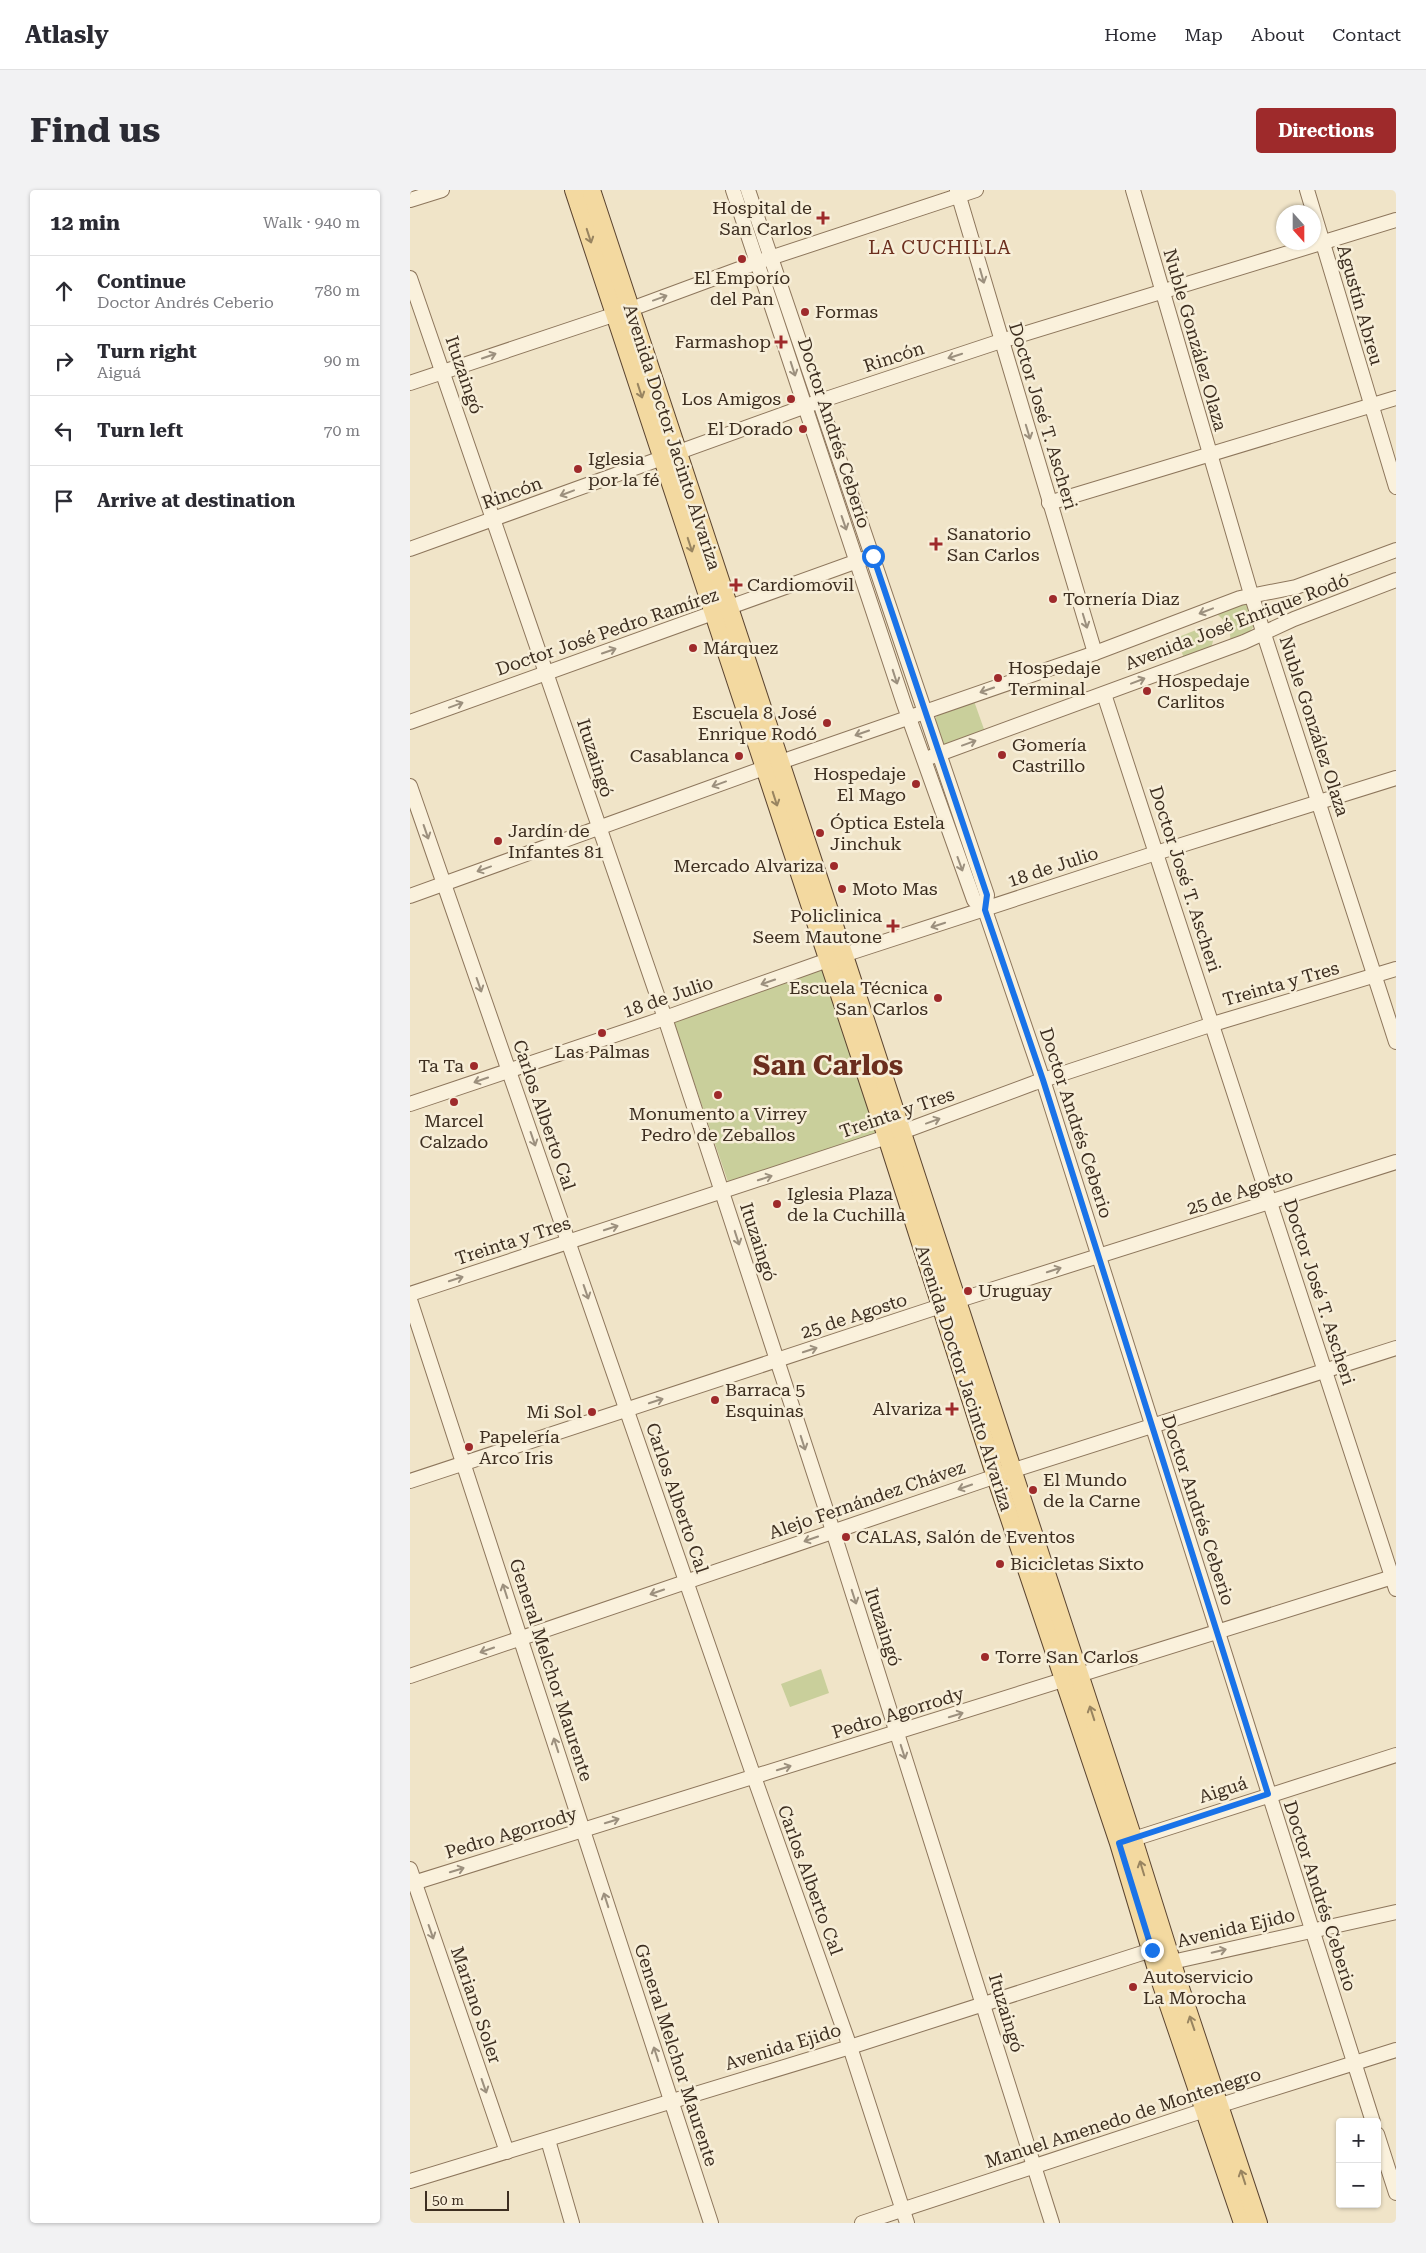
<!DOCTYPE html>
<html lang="en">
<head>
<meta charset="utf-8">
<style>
  :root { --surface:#fff; --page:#f2f2f3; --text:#2b2b33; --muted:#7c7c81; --line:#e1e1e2; --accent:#9e2a2b }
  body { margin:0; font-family:"Roboto Serif",serif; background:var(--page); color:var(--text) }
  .controls { position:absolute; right:15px; bottom:15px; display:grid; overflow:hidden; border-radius:5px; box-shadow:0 1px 4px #0004 }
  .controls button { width:45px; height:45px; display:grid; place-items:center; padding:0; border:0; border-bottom:1px solid var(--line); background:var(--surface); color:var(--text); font:25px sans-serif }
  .compass { position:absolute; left:866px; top:15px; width:45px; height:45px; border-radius:50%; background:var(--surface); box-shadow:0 1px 4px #0004; rotate:159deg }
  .scale { position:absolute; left:15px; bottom:12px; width:84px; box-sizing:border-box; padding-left:5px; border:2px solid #3d2e20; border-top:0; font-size:14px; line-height:18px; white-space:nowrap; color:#3d2e20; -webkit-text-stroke:4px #f7eed8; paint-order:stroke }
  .stop { position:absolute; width:15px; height:15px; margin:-11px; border:4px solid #1a73e8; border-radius:50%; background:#fff }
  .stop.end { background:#1a73e8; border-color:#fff; box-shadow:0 1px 5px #0008 }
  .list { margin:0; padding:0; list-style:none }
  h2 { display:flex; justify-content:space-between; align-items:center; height:65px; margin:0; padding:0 20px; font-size:21px }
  h2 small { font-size:16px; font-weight:400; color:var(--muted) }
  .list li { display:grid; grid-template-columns:32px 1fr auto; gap:15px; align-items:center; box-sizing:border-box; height:70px; padding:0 20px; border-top:1px solid var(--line) }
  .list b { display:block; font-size:19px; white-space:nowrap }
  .list p { margin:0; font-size:16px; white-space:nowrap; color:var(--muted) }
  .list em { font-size:16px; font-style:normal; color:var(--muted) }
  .icon { flex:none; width:28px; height:28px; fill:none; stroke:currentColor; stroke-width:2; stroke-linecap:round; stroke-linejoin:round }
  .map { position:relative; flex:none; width:986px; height:2033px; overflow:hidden; border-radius:5px }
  header { display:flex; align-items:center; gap:30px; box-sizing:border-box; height:70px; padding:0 25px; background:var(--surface); border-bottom:1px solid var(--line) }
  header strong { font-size:24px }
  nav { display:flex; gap:28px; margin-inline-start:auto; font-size:18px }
  .intro { display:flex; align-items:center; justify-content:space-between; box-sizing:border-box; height:120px; padding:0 30px }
  h1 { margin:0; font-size:35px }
  .button { padding:12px 22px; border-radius:5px; background:var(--accent); color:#fff; font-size:18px; font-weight:700 }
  main { display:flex; gap:30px; padding:0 30px }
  aside { flex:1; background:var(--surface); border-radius:5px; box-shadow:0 1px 4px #0004 }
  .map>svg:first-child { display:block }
  .green { fill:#c9cf9b }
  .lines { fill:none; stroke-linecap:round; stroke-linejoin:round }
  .minor-casing { stroke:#8d765c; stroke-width:16 }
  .major-casing { stroke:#5b4430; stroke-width:20 }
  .minor { stroke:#faf1dc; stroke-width:14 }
  .major { stroke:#f3d9a0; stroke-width:18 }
  .oneway { stroke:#988460 }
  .oneway2 { stroke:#9c907e }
  .route { stroke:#1a73e8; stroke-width:6 }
  .poi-dot { fill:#9e2a2b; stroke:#f7eed8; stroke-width:2 }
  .labels { text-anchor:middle; stroke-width:5; stroke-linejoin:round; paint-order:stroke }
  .poi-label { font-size:18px; fill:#3d2e20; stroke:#f7eed8; text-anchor:start }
  .street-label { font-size:18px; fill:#3d2e20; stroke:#f7eed8 }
  .neighbourhood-label { font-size:19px; letter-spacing:1px; fill:#6b2e1e; stroke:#f7eed8 }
  .town-label { font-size:28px; font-weight:bold; fill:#6b2e1e; stroke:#f7eed8 }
</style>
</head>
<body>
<header>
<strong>Atlasly</strong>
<nav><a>Home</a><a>Map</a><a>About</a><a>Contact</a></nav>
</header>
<div class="intro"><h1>Find us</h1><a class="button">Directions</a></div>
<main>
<aside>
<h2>12 min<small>Walk · 940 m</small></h2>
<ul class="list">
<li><svg class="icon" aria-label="ahead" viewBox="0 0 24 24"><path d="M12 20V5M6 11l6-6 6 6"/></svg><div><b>Continue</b><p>Doctor Andrés Ceberio</p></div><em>780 m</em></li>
<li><svg class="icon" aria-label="right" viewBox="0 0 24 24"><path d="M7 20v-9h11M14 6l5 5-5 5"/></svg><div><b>Turn right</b><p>Aiguá</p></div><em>90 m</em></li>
<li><svg class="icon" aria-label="left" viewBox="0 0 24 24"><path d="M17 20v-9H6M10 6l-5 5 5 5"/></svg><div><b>Turn left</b></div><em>70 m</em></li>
<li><svg class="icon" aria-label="arrive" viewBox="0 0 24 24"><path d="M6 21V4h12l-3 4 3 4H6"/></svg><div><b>Arrive at destination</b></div></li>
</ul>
</aside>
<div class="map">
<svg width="986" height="2033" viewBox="0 0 986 2033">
  <rect width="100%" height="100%" fill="#f0e4c8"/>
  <g class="green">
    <path d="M 837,412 L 845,435 L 839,442 L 820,451 C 822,439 814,429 804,422 Z"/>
    <path d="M 791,438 C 802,439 806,447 801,457 L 774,468 L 766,448 Z"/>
    <path d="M 564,511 L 575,542 L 533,558 L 524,531 L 528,524 Z"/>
    <path d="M 412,779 L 467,946 L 319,995 L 263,830 Z"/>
    <path d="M 411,1479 L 419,1503 L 380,1517 L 371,1494 Z"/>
  </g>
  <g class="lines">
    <g class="minor-casing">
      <g id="minor">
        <path d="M 323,0 L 494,514 L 564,710 L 575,720"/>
        <path d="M 338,0 L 577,705 L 575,720 L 633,890 L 963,1932"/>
        <path d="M 547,0 L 685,463"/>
        <path d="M 723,0 L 841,404 L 986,852"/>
        <path d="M 897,0 L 986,297"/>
        <path d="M 0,10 L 32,0"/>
        <path d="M 0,88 L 255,828 L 423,1341 L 642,2033"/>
        <path d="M 0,193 L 221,119 L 348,72 L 566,0"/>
        <path d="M 639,313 L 986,208"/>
        <path d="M 0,359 L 410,211 L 591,151 L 986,30"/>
        <path d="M 694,504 L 986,1399"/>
        <path d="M 0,532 L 456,368"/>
        <path d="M 521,567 L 834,452 L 884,429 L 986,390"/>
        <path d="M 0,596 L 344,1587 L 440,1857 L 497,2033"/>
        <path d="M 0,706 L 382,568 L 685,463 L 830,408 L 886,397 L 986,360"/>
        <path d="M 0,914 L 255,828 L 418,770 L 746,663 L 986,588"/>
        <path d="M 0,1104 L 492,942 L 624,893 L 803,834 L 986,779"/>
        <path d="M 0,1110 L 301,2033"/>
        <path d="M 0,1291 L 546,1111 L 986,972"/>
        <path d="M 0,1486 L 601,1281 L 986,1158"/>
        <path d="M 714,1652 L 986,1565"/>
        <path d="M 0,1679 L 97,1962"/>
        <path d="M 0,1694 L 986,1386"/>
        <path d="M 762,1772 L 986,1722"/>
        <path d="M 967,1944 L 986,2003"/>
        <path d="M 138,1950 L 162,2033"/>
        <path d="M 0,1991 L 440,1857 L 751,1757"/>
        <path d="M 452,2033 L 795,1920 L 986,1860"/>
      </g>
    </g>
    <g class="major-casing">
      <g id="major">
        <path d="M 164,0 L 477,947 L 586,1287 L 709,1653 L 749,1786 L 833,2033"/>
        <path d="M 181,0 L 437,775 L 723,1649 L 765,1783 L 848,2033"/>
      </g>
    </g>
    <use href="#minor" class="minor"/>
    <use href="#major" class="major"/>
  </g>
  <defs><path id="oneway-shaft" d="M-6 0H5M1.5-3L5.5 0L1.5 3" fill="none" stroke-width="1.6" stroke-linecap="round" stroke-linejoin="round" transform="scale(1.25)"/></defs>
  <g class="oneway">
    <use href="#oneway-shaft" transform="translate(179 46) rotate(72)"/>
    <use href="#oneway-shaft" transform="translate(230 201) rotate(72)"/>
    <use href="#oneway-shaft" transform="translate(280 355) rotate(72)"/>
    <use href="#oneway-shaft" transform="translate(365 609) rotate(72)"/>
    <use href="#oneway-shaft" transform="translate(682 1523) rotate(-108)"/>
    <use href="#oneway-shaft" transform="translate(732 1678) rotate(-107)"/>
    <use href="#oneway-shaft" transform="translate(782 1833) rotate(-109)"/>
    <use href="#oneway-shaft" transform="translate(833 1987) rotate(-108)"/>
  </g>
  <g class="oneway2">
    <use href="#oneway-shaft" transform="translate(572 86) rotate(74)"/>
    <use href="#oneway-shaft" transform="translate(250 108) rotate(-20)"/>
    <use href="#oneway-shaft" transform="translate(79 166) rotate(-19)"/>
    <use href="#oneway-shaft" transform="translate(545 166) rotate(162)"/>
    <use href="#oneway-shaft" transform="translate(383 179) rotate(72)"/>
    <use href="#oneway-shaft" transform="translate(618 242) rotate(73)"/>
    <use href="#oneway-shaft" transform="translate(157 303) rotate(159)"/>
    <use href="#oneway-shaft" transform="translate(434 333) rotate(71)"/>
    <use href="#oneway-shaft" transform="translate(796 421) rotate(159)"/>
    <use href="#oneway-shaft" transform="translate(675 431) rotate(73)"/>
    <use href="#oneway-shaft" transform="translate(199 461) rotate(-19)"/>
    <use href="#oneway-shaft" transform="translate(485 487) rotate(72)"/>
    <use href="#oneway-shaft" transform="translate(728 491) rotate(-21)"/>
    <use href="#oneway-shaft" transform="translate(577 500) rotate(161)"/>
    <use href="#oneway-shaft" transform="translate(46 515) rotate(-20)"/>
    <use href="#oneway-shaft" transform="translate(452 543) rotate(161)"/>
    <use href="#oneway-shaft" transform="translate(559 553) rotate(-20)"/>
    <use href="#oneway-shaft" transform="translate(309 594) rotate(160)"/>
    <use href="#oneway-shaft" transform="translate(16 642) rotate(71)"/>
    <use href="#oneway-shaft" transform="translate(550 674) rotate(70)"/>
    <use href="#oneway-shaft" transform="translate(74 679) rotate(160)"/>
    <use href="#oneway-shaft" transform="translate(528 735) rotate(162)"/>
    <use href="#oneway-shaft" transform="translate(358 792) rotate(161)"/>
    <use href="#oneway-shaft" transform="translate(69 795) rotate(71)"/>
    <use href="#oneway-shaft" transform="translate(71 890) rotate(161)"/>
    <use href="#oneway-shaft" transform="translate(523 931) rotate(-20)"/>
    <use href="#oneway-shaft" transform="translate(123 949) rotate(71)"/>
    <use href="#oneway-shaft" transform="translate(355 988) rotate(-18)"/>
    <use href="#oneway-shaft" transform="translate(201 1038) rotate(-18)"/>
    <use href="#oneway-shaft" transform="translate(327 1048) rotate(72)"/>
    <use href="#oneway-shaft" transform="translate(644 1080) rotate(-18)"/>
    <use href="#oneway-shaft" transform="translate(46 1089) rotate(-18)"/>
    <use href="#oneway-shaft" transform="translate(176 1102) rotate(71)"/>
    <use href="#oneway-shaft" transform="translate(400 1160) rotate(-18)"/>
    <use href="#oneway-shaft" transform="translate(246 1211) rotate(-18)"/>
    <use href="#oneway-shaft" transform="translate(393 1253) rotate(72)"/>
    <use href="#oneway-shaft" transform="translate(555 1297) rotate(161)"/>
    <use href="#oneway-shaft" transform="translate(401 1349) rotate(161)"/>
    <use href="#oneway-shaft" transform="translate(95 1401) rotate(-108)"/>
    <use href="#oneway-shaft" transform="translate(247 1402) rotate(161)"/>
    <use href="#oneway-shaft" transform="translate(444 1407) rotate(72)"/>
    <use href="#oneway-shaft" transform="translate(77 1460) rotate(161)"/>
    <use href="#oneway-shaft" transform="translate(546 1525) rotate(-17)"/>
    <use href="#oneway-shaft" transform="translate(146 1555) rotate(-108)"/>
    <use href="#oneway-shaft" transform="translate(493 1562) rotate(72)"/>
    <use href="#oneway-shaft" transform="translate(374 1578) rotate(-17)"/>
    <use href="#oneway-shaft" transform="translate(202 1631) rotate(-17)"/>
    <use href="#oneway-shaft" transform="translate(47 1680) rotate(-17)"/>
    <use href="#oneway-shaft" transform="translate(196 1710) rotate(-108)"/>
    <use href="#oneway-shaft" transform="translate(21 1742) rotate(71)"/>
    <use href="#oneway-shaft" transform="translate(809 1761) rotate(-13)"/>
    <use href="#oneway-shaft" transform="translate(246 1864) rotate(-108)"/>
    <use href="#oneway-shaft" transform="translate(74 1896) rotate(71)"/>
  </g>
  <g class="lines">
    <path class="route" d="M 463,366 L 577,705 L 575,720 L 633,890 L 858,1604 L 709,1653 L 742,1760"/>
  </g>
  <g class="poi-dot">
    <path d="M410.5 20.5h5v5h5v5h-5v5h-5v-5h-5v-5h5z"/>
    <circle cx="332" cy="69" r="5"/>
    <circle cx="395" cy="122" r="5"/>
    <path d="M368.5 144.5h5v5h5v5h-5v5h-5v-5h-5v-5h5z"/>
    <circle cx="381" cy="209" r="5"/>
    <circle cx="393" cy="239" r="5"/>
    <circle cx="168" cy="279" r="5"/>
    <path d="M523.5 346.5h5v5h5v5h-5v5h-5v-5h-5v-5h5z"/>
    <path d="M323.5 387.5h5v5h5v5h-5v5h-5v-5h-5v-5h5z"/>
    <circle cx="643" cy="409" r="5"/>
    <circle cx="283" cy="458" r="5"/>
    <circle cx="588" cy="488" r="5"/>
    <circle cx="737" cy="501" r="5"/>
    <circle cx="417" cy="533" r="5"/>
    <circle cx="592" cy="565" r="5"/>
    <circle cx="329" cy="566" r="5"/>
    <circle cx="506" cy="594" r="5"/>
    <circle cx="410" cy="643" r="5"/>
    <circle cx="88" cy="651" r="5"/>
    <circle cx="424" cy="676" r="5"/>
    <circle cx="432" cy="699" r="5"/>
    <path d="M480.5 728.5h5v5h5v5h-5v5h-5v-5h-5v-5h5z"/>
    <circle cx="528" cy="808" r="5"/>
    <circle cx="192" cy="843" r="5"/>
    <circle cx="64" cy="876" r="5"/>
    <circle cx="308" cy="905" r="5"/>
    <circle cx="44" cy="912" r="5"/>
    <circle cx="367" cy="1014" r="5"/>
    <circle cx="558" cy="1101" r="5"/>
    <circle cx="305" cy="1210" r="5"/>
    <path d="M539.5 1211.5h5v5h5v5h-5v5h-5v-5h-5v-5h5z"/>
    <circle cx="182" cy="1222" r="5"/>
    <circle cx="59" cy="1257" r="5"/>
    <circle cx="623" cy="1300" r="5"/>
    <circle cx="436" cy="1347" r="5"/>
    <circle cx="590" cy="1374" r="5"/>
    <circle cx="575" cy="1467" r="5"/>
    <circle cx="723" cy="1797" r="5"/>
  </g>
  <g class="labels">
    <g class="poi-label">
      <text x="402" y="24" text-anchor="end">Hospital de<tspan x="402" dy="21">San Carlos</tspan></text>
      <text x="332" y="94" text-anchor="middle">El Emporío<tspan x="332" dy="21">del Pan</tspan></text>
      <text x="405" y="128">Formas</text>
      <text x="361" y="158" text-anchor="end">Farmashop</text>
      <text x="371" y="215" text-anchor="end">Los Amigos</text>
      <text x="383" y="245" text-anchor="end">El Dorado</text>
      <text x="178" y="275">Iglesia<tspan x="178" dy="21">por la fé</tspan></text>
      <text x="537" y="350">Sanatorio<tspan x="537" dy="21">San Carlos</tspan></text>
      <text x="337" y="401">Cardiomovil</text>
      <text x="653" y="415">Tornería Diaz</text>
      <text x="293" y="464">Márquez</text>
      <text x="598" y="484">Hospedaje<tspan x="598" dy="21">Terminal</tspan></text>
      <text x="747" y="497">Hospedaje<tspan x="747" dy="21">Carlitos</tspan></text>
      <text x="407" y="529" text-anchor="end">Escuela 8 José<tspan x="407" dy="21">Enrique Rodó</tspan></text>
      <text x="602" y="561">Gomería<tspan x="602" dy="21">Castrillo</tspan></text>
      <text x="319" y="572" text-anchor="end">Casablanca</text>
      <text x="496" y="590" text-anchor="end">Hospedaje<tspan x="496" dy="21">El Mago</tspan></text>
      <text x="420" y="639">Óptica Estela<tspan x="420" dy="21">Jinchuk</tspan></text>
      <text x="98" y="647">Jardín de<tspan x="98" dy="21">Infantes 81</tspan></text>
      <text x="414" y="682" text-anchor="end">Mercado Alvariza</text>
      <text x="442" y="705">Moto Mas</text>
      <text x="472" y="732" text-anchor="end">Policlinica<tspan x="472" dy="21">Seem Mautone</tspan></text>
      <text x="518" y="804" text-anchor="end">Escuela Técnica<tspan x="518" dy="21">San Carlos</tspan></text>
      <text x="192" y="868" text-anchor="middle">Las Palmas</text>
      <text x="54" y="882" text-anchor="end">Ta Ta</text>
      <text x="308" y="930" text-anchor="middle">Monumento a Virrey<tspan x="308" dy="21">Pedro de Zeballos</tspan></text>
      <text x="44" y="937" text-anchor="middle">Marcel<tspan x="44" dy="21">Calzado</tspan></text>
      <text x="377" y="1010">Iglesia Plaza<tspan x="377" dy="21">de la Cuchilla</tspan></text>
      <text x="568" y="1107">Uruguay</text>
      <text x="315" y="1206">Barraca 5<tspan x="315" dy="21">Esquinas</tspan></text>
      <text x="532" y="1225" text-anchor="end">Alvariza</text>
      <text x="172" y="1228" text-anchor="end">Mi Sol</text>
      <text x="69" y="1253">Papelería<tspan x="69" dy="21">Arco Iris</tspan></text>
      <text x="633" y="1296">El Mundo<tspan x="633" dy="21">de la Carne</tspan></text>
      <text x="446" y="1353">CALAS, Salón de Eventos</text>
      <text x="600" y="1380">Bicicletas Sixto</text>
      <text x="585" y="1473">Torre San Carlos</text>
      <text x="733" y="1793">Autoservicio<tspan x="733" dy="21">La Morocha</tspan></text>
    </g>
    <g class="street-label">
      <text transform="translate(950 115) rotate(74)" y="6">Agustín Abreu</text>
      <text transform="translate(785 150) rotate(74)" y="6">Nuble González Olaza</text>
      <text transform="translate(484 167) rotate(-18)" y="6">Rincón</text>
      <text transform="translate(54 185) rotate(71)" y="6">Ituzaingó</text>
      <text transform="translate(633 226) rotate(73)" y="6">Doctor José T. Ascheri</text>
      <text transform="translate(424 243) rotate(72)" y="6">Doctor Andrés Ceberio</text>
      <text transform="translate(262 247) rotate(72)" y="6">Avenida Doctor Jacinto Alvariza</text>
      <text transform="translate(102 303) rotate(-20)" y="6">Rincón</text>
      <text transform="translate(827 432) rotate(-21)" y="6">Avenida José Enrique Rodó</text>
      <text transform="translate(197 442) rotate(-19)" y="6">Doctor José Pedro Ramírez</text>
      <text transform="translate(904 536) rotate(72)" y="6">Nuble González Olaza</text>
      <text transform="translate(185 568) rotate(72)" y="6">Ituzaingó</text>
      <text transform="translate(643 677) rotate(-18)" y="6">18 de Julio</text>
      <text transform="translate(775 689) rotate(72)" y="6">Doctor José T. Ascheri</text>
      <text transform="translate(871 794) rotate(-16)" y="6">Treinta y Tres</text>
      <text transform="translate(258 807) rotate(-19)" y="6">18 de Julio</text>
      <text transform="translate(487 923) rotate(-19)" y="6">Treinta y Tres</text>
      <text transform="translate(134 925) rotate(71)" y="6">Carlos Alberto Cal</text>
      <text transform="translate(666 933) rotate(72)" y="6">Doctor Andrés Ceberio</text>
      <text transform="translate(830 1002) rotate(-18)" y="6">25 de Agosto</text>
      <text transform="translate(103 1051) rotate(-18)" y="6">Treinta y Tres</text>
      <text transform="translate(348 1052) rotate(72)" y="6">Ituzaingó</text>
      <text transform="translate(909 1102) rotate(72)" y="6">Doctor José T. Ascheri</text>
      <text transform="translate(444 1126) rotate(-18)" y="6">25 de Agosto</text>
      <text transform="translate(554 1188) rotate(72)" y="6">Avenida Doctor Jacinto Alvariza</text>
      <text transform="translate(267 1308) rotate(71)" y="6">Carlos Alberto Cal</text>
      <text transform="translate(457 1310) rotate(-19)" y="6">Alejo Fernández Chávez</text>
      <text transform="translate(788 1320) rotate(72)" y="6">Doctor Andrés Ceberio</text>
      <text transform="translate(473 1437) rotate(72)" y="6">Ituzaingó</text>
      <text transform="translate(141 1480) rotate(72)" y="6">General Melchor Maurente</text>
      <text transform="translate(488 1523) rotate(-17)" y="6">Pedro Agorrody</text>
      <text transform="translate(813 1600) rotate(-18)" y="6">Aiguá</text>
      <text transform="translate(101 1643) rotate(-17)" y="6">Pedro Agorrody</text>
      <text transform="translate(400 1690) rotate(70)" y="6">Carlos Alberto Cal</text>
      <text transform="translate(910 1706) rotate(72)" y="6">Doctor Andrés Ceberio</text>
      <text transform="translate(826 1738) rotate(-13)" y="6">Avenida Ejido</text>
      <text transform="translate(66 1815) rotate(71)" y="6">Mariano Soler</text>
      <text transform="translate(596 1823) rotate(73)" y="6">Ituzaingó</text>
      <text transform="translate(373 1857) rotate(-17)" y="6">Avenida Ejido</text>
      <text transform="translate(266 1865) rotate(72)" y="6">General Melchor Maurente</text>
      <text transform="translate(713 1928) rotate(-18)" y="6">Manuel Amenedo de Montenegro</text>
    </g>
    <g class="neighbourhood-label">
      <text x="530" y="64">LA CUCHILLA</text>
    </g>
    <g class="town-label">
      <text x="418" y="885">San Carlos</text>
    </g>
  </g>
</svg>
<div class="controls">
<button>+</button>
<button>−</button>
</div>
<svg class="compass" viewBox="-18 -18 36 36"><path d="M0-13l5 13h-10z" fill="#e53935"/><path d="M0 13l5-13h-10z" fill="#7c7c81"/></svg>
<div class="scale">50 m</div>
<div class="stop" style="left:463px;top:366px"></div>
<div class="stop end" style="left:742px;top:1760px"></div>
</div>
</main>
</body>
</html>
